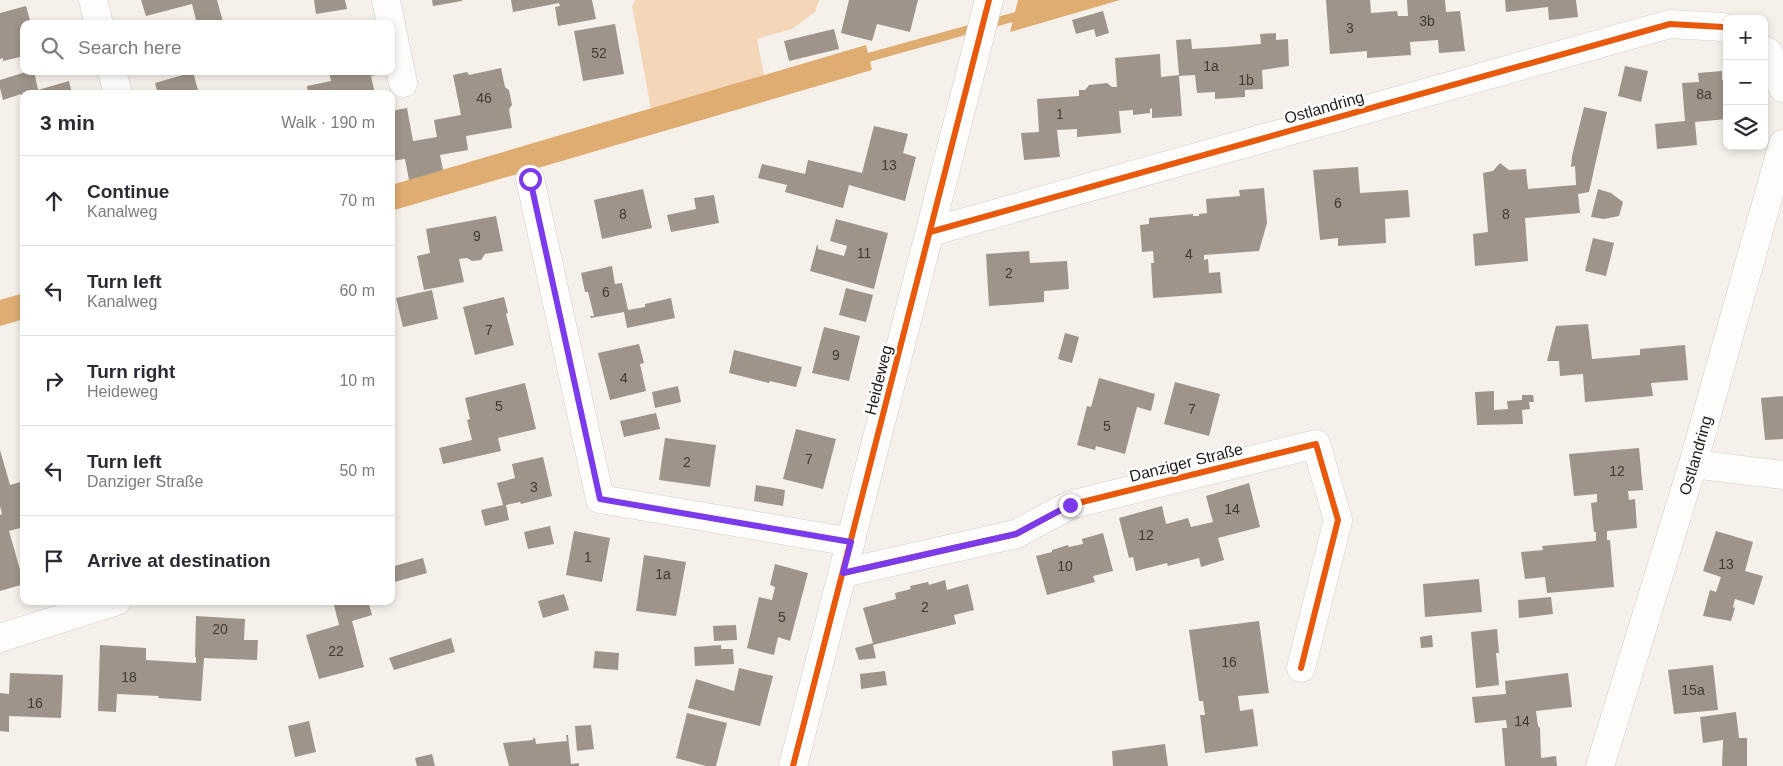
<!DOCTYPE html>
<html lang="en">
<head>
<meta charset="utf-8">
<style>
  :root { --surface:#fff; --page:#f7f7f7; --text:#2b2b33; --muted:#7c7c81; --line:#e1e1e2 }
  body { margin:0; font-family:Helvetica,sans-serif; background:var(--page); color:var(--text) }
  .controls { position:absolute; right:15px; top:15px; display:grid; overflow:hidden; border-radius:10px; box-shadow:0 2px 8px #0003 }
  .controls button { width:45px; height:45px; display:grid; place-items:center; padding:0; border:0; border-bottom:1px solid var(--line); background:var(--surface); color:var(--text); font:25px sans-serif }
  .stop { position:absolute; width:15px; height:15px; margin:-11px; border:4px solid #7c3aed; border-radius:50%; background:#fff }
  .stop.end { background:#7c3aed; border-color:#fff; box-shadow:0 1px 5px #0008 }
  .list { margin:0; padding:0; list-style:none }
  h2 { display:flex; justify-content:space-between; align-items:center; height:65px; margin:0; padding:0 20px; font-size:21px }
  h2 small { font-size:16px; font-weight:400; color:var(--muted) }
  .list li { display:grid; grid-template-columns:32px 1fr auto; gap:15px; align-items:center; box-sizing:border-box; height:90px; padding:0 20px; border-top:1px solid var(--line) }
  .list b { display:block; font-size:19px; white-space:nowrap }
  .list p { margin:0; font-size:16px; white-space:nowrap; color:var(--muted) }
  .list em { font-size:16px; font-style:normal; color:var(--muted) }
  .icon { flex:none; width:28px; height:28px; fill:none; stroke:currentColor; stroke-width:2; stroke-linecap:round; stroke-linejoin:round }
  .map { position:relative; flex:none; width:1783px; height:766px; overflow:hidden }
  .search { position:absolute; background:var(--surface); box-shadow:0 2px 8px #0003; left:20px; top:20px; width:375px; height:55px; display:flex; align-items:center; gap:12px; box-sizing:border-box; padding:0 18px; border-radius:10px; color:var(--muted); font-size:19px }
  .panel { position:absolute; background:var(--surface); box-shadow:0 2px 8px #0003; left:20px; top:90px; width:375px; height:515px; border-radius:10px }
  .map>svg:first-child { display:block }
  .green { fill:#f4d7b8 }
  .water { fill:#dfac72 }
  .lines { fill:none; stroke-linecap:round; stroke-linejoin:round }
  .stream { stroke:#dfac72; stroke-width:9 }
  .building { fill:#9e9489 }
  .minor-casing { stroke:#d3cec9; stroke-width:29 }
  .minor { stroke:#fefdfc; stroke-width:28 }
  .cycleway-casing { stroke:#fff; stroke-width:9 }
  .cycleway { stroke:#e8590c; stroke-width:6 }
  .route { stroke:#7c3aed; stroke-width:6 }
  .labels { text-anchor:middle; stroke-width:5; stroke-linejoin:round; paint-order:stroke }
  .number-label { font-size:14px; fill:#413b35 }
  .street-label { font-size:16px; fill:#221d19; stroke:#fff }
</style>
</head>
<body>
<div class="map">
<svg width="1783" height="766" viewBox="0 0 1783 766">
  <rect width="100%" height="100%" fill="#f6f0ea"/>
  <path class="green" d="M 635,0 L 819,0 L 815,12 L 792,29 L 757,39 L 764,75 L 651,109 L 632,6 Z"/>
  <g class="water">
    <path d="M 1018,0 L 1120,0 L 1010,32 Z"/>
    <path d="M 866,45 L 872,70 L 391,211 L 391,185 Z"/>
    <path d="M 24,293 L 24,319 L 0,326 L 0,300 Z"/>
  </g>
  <g class="lines">
    <path class="stream" d="M 859,60 L 1025,14"/>
  </g>
  <g class="building">
    <path d="M 141,0 L 217,0 L 223,22 L 197,24 L 192,4 L 146,16 Z"/>
    <path d="M 314,0 L 345,0 L 347,9 L 316,14 Z"/>
    <path d="M 432,0 L 462,0 L 462,1 L 433,6 Z"/>
    <path d="M 511,0 L 592,0 L 596,19 L 558,26 L 555,7 L 560,6 L 559,3 L 513,12 Z"/>
    <path d="M 849,0 L 918,0 L 910,32 L 877,24 L 872,41 L 841,33 Z"/>
    <path d="M 1326,0 L 1370,0 L 1371,13 L 1397,11 L 1398,16 L 1408,16 L 1407,0 L 1445,0 L 1446,12 L 1460,11 L 1465,51 L 1439,53 L 1438,40 L 1410,42 L 1411,55 L 1367,58 L 1367,51 L 1330,54 Z"/>
    <path d="M 1505,0 L 1576,0 L 1578,17 L 1549,20 L 1548,7 L 1506,12 Z"/>
    <path d="M 26,6 L 31,24 L 24,24 L 24,56 L 3,61 L 3,58 L 0,59 L 0,13 Z"/>
    <path d="M 1103,11 L 1109,33 L 1096,37 L 1094,29 L 1076,34 L 1072,20 Z"/>
    <path d="M 615,24 L 624,74 L 583,81 L 574,31 Z"/>
    <path d="M 834,29 L 839,49 L 789,61 L 784,41 Z"/>
    <path d="M 1276,33 L 1276,40 L 1288,39 L 1289,66 L 1262,70 L 1263,89 L 1245,90 L 1245,97 L 1215,99 L 1215,92 L 1197,93 L 1195,75 L 1179,76 L 1182,116 L 1152,118 L 1152,108 L 1150,109 L 1150,113 L 1133,115 L 1133,110 L 1119,111 L 1121,133 L 1077,137 L 1077,129 L 1057,130 L 1060,157 L 1024,160 L 1021,133 L 1039,132 L 1037,99 L 1079,96 L 1079,90 L 1085,90 L 1089,85 L 1107,83 L 1112,87 L 1117,87 L 1115,58 L 1160,54 L 1161,77 L 1179,75 L 1176,40 L 1191,39 L 1192,49 L 1226,47 L 1261,44 L 1260,34 Z"/>
    <path d="M 1625,66 L 1648,71 L 1641,102 L 1618,96 Z"/>
    <path d="M 501,68 L 505,87 L 509,90 L 512,105 L 509,109 L 512,128 L 466,136 L 468,150 L 440,155 L 443,170 L 409,180 L 405,159 L 391,161 L 391,111 L 407,108 L 413,141 L 437,137 L 434,120 L 461,115 L 453,75 L 467,72 L 469,75 Z"/>
    <path d="M 29,71 L 34,71 L 38,90 L 69,81 L 72,94 L 24,94 L 24,101 L 21,94 L 3,100 L 0,88 L 0,80 Z"/>
    <path d="M 329,71 L 375,71 L 376,75 L 371,76 L 375,94 L 308,94 L 307,86 L 331,81 Z"/>
    <path d="M 1722,71 L 1722,80 L 1724,79 L 1727,119 L 1695,122 L 1697,145 L 1657,149 L 1655,124 L 1685,121 L 1682,83 L 1699,82 L 1698,73 Z"/>
    <path d="M 193,72 L 199,94 L 158,94 L 155,83 Z"/>
    <path d="M 1584,107 L 1607,112 L 1589,192 L 1578,194 L 1580,213 L 1525,218 L 1528,261 L 1475,266 L 1473,234 L 1488,232 L 1483,173 L 1493,171 L 1500,163 L 1509,170 L 1526,169 L 1528,189 L 1576,185 L 1575,166 L 1571,167 L 1572,156 Z"/>
    <path d="M 874,126 L 908,134 L 903,153 L 916,157 L 905,201 L 849,185 L 843,208 L 785,192 L 787,185 L 758,178 L 762,164 L 805,174 L 808,160 L 862,173 Z"/>
    <path d="M 1358,167 L 1360,193 L 1408,190 L 1410,217 L 1385,219 L 1386,243 L 1338,246 L 1338,238 L 1320,240 L 1313,170 Z"/>
    <path d="M 1264,188 L 1267,223 L 1259,251 L 1204,255 L 1204,260 L 1208,259 L 1209,273 L 1220,272 L 1222,293 L 1153,298 L 1151,263 L 1154,263 L 1153,251 L 1142,252 L 1140,225 L 1149,224 L 1149,218 L 1193,214 L 1193,216 L 1199,216 L 1199,214 L 1207,213 L 1206,199 L 1240,196 L 1239,190 Z"/>
    <path d="M 643,189 L 652,228 L 602,239 L 594,200 Z"/>
    <path d="M 1598,189 L 1611,193 L 1623,202 L 1619,216 L 1604,219 L 1591,217 Z"/>
    <path d="M 714,195 L 719,223 L 671,232 L 667,215 L 696,209 L 694,198 Z"/>
    <path d="M 496,216 L 503,251 L 485,254 L 481,260 L 472,261 L 467,258 L 459,259 L 464,282 L 424,290 L 417,256 L 430,253 L 426,229 Z"/>
    <path d="M 836,219 L 888,233 L 874,289 L 810,271 L 817,245 L 818,245 L 818,249 L 844,256 L 847,246 L 830,241 Z"/>
    <path d="M 1593,238 L 1614,243 L 1606,276 L 1585,271 Z"/>
    <path d="M 1029,251 L 1030,263 L 1067,261 L 1069,289 L 1044,291 L 1044,302 L 989,306 L 986,254 Z"/>
    <path d="M 612,266 L 615,284 L 622,283 L 628,310 L 645,307 L 645,304 L 671,298 L 675,318 L 627,328 L 624,312 L 591,318 L 590,316 L 594,316 L 588,292 L 585,292 L 581,273 Z"/>
    <path d="M 846,288 L 873,295 L 866,322 L 839,315 Z"/>
    <path d="M 432,290 L 438,319 L 403,327 L 396,298 Z"/>
    <path d="M 504,297 L 508,313 L 506,314 L 514,345 L 475,355 L 463,307 Z"/>
    <path d="M 1588,324 L 1592,359 L 1640,355 L 1640,349 L 1685,345 L 1688,380 L 1651,383 L 1653,396 L 1585,402 L 1583,374 L 1560,376 L 1559,361 L 1547,361 L 1556,326 Z"/>
    <path d="M 824,327 L 860,336 L 849,381 L 812,373 Z"/>
    <path d="M 1065,333 L 1079,337 L 1072,363 L 1058,359 Z"/>
    <path d="M 639,344 L 644,363 L 640,364 L 646,391 L 610,400 L 598,353 Z"/>
    <path d="M 734,350 L 802,367 L 796,387 L 770,381 L 769,383 L 729,373 Z"/>
    <path d="M 1099,378 L 1155,394 L 1151,411 L 1137,407 L 1125,454 L 1096,446 L 1095,450 L 1077,445 L 1087,406 L 1091,407 Z"/>
    <path d="M 1175,382 L 1220,394 L 1209,436 L 1164,424 Z"/>
    <path d="M 525,383 L 536,429 L 498,438 L 501,451 L 443,464 L 439,448 L 472,440 L 467,420 L 470,419 L 465,398 Z"/>
    <path d="M 678,386 L 681,402 L 655,408 L 652,392 Z"/>
    <path d="M 1494,391 L 1494,410 L 1508,409 L 1507,401 L 1522,400 L 1522,395 L 1533,395 L 1534,402 L 1529,402 L 1530,409 L 1522,410 L 1523,424 L 1477,425 L 1475,392 Z"/>
    <path d="M 1783,396 L 1783,439 L 1765,440 L 1761,398 Z"/>
    <path d="M 656,413 L 660,429 L 624,437 L 620,421 Z"/>
    <path d="M 796,429 L 836,439 L 823,489 L 783,479 Z"/>
    <path d="M 665,438 L 716,445 L 710,487 L 659,480 Z"/>
    <path d="M 1639,448 L 1643,490 L 1628,491 L 1629,500 L 1635,499 L 1637,528 L 1607,531 L 1607,540 L 1610,540 L 1614,587 L 1547,593 L 1545,577 L 1525,579 L 1521,552 L 1543,550 L 1542,546 L 1596,541 L 1596,532 L 1594,532 L 1591,503 L 1597,502 L 1597,494 L 1574,496 L 1569,454 Z"/>
    <path d="M 0,450 L 10,485 L 24,481 L 24,510 L 21,510 L 24,527 L 9,531 L 24,584 L 0,591 L 0,515 L 2,514 L 0,506 Z"/>
    <path d="M 543,457 L 552,496 L 521,504 L 520,502 L 506,505 L 509,520 L 485,526 L 481,510 L 503,505 L 497,483 L 515,478 L 512,464 Z"/>
    <path d="M 1249,483 L 1260,527 L 1218,538 L 1224,560 L 1201,567 L 1199,558 L 1168,566 L 1167,563 L 1136,571 L 1133,557 L 1129,558 L 1119,518 L 1162,506 L 1166,524 L 1188,518 L 1191,527 L 1213,522 L 1206,496 Z"/>
    <path d="M 756,485 L 785,490 L 783,506 L 754,501 Z"/>
    <path d="M 550,526 L 554,544 L 528,549 L 524,532 Z"/>
    <path d="M 574,531 L 610,538 L 602,582 L 566,575 Z"/>
    <path d="M 1716,531 L 1753,542 L 1745,571 L 1763,576 L 1754,605 L 1735,599 L 1733,607 L 1735,608 L 1731,621 L 1703,616 L 1710,590 L 1716,592 L 1721,577 L 1703,571 Z"/>
    <path d="M 1103,533 L 1113,571 L 1093,576 L 1095,582 L 1047,595 L 1036,556 L 1052,552 L 1052,550 L 1068,545 L 1069,547 L 1083,544 L 1082,539 Z"/>
    <path d="M 644,555 L 686,562 L 676,616 L 636,611 Z"/>
    <path d="M 423,558 L 427,573 L 391,583 L 391,567 Z"/>
    <path d="M 775,564 L 808,573 L 790,641 L 778,637 L 774,655 L 747,648 L 759,597 L 772,600 L 775,587 L 770,585 Z"/>
    <path d="M 1479,579 L 1482,612 L 1425,617 L 1423,584 Z"/>
    <path d="M 945,580 L 947,590 L 968,584 L 974,610 L 954,615 L 956,624 L 873,645 L 876,658 L 859,660 L 855,648 L 873,643 L 863,608 L 896,599 L 895,593 L 911,589 L 910,586 L 928,582 L 929,585 Z"/>
    <path d="M 564,594 L 569,610 L 543,618 L 538,601 Z"/>
    <path d="M 1551,597 L 1553,614 L 1519,618 L 1518,600 Z"/>
    <path d="M 333,601 L 368,601 L 372,615 L 352,621 L 364,667 L 319,679 L 306,635 L 339,625 Z"/>
    <path d="M 196,616 L 245,619 L 244,640 L 258,640 L 257,660 L 204,658 L 201,701 L 158,698 L 159,696 L 117,694 L 116,712 L 98,711 L 100,645 L 146,648 L 146,660 L 196,663 L 196,657 L 195,657 Z"/>
    <path d="M 1259,621 L 1269,693 L 1238,696 L 1240,711 L 1253,709 L 1258,746 L 1205,753 L 1200,715 L 1205,715 L 1203,701 L 1199,701 L 1189,630 Z"/>
    <path d="M 736,625 L 737,640 L 714,641 L 713,626 Z"/>
    <path d="M 1497,629 L 1499,653 L 1496,653 L 1499,685 L 1476,688 L 1471,632 Z"/>
    <path d="M 1432,635 L 1433,647 L 1421,648 L 1420,637 Z"/>
    <path d="M 451,638 L 455,652 L 394,670 L 389,658 Z"/>
    <path d="M 721,645 L 721,649 L 733,649 L 734,664 L 695,666 L 694,647 Z"/>
    <path d="M 595,651 L 619,653 L 618,670 L 593,668 Z"/>
    <path d="M 1713,665 L 1718,710 L 1674,714 L 1668,670 Z"/>
    <path d="M 739,668 L 773,676 L 760,726 L 688,708 L 696,679 L 734,691 Z"/>
    <path d="M 885,671 L 887,685 L 861,689 L 860,674 Z"/>
    <path d="M 10,673 L 63,675 L 61,718 L 9,716 L 9,732 L 0,731 L 0,693 L 9,694 Z"/>
    <path d="M 1568,673 L 1572,707 L 1536,711 L 1538,726 L 1540,728 L 1541,758 L 1556,756 L 1557,766 L 1505,766 L 1502,728 L 1507,728 L 1506,720 L 1475,723 L 1472,697 L 1506,694 L 1505,681 Z"/>
    <path d="M 1736,712 L 1739,738 L 1747,738 L 1747,766 L 1722,766 L 1723,740 L 1703,743 L 1700,717 Z"/>
    <path d="M 687,713 L 727,723 L 716,766 L 706,766 L 676,758 Z"/>
    <path d="M 309,721 L 316,752 L 295,757 L 288,726 Z"/>
    <path d="M 591,725 L 594,749 L 577,751 L 575,726 Z"/>
    <path d="M 566,735 L 568,735 L 571,764 L 579,763 L 579,766 L 509,766 L 503,743 L 533,740 L 533,738 L 535,738 L 536,744 L 567,741 Z"/>
    <path d="M 1165,744 L 1168,766 L 1113,766 L 1112,751 Z"/>
    <path d="M 432,754 L 435,766 L 417,766 L 415,758 Z"/>
  </g>
  <g class="lines">
    <g class="minor-casing">
      <g id="minor">
        <path d="M 93,0 L 99,24"/>
        <path d="M 386,0 L 391,24"/>
        <path d="M 391,25 L 403,83"/>
        <path d="M 1764,50 L 1768,52 L 1783,88"/>
        <path d="M 112,71 L 118,94"/>
        <path d="M 530,179 L 600,499 L 851,542"/>
        <path d="M 930,232 L 1670,24 L 1723,27 L 1727,29"/>
        <path d="M 1693,464 L 1783,475"/>
        <path d="M 843,573 L 1016,534 L 1070,505 L 1316,444 L 1338,520 L 1301,668"/>
        <path d="M 0,638 L 117,601"/>
        <path d="M 793,766 L 989,0"/>
        <path id="s1" d="M 1600,766 L 1693,464 L 1783,144"/>
      </g>
    </g>
    <use href="#minor" class="minor"/>
    <g class="cycleway-casing">
      <g id="cycleway">
        <path d="M 930,232 L 1670,24 L 1723,27 L 1727,29"/>
        <path d="M 843,573 L 1016,534 L 1070,505 L 1316,444 L 1338,520 L 1301,668"/>
        <path d="M 793,766 L 989,0"/>
      </g>
    </g>
    <use href="#cycleway" class="cycleway"/>
  </g>
  <g class="lines">
    <path class="route" d="M 530,179 L 600,499 L 851,542 L 843,573 L 1016,534 L 1070,505"/>
  </g>
  <g class="labels">
    <g class="number-label">
      <text x="1427" y="26">3b</text>
      <text x="1350" y="33">3</text>
      <text x="599" y="58">52</text>
      <text x="1211" y="71">1a</text>
      <text x="1246" y="85">1b</text>
      <text x="1704" y="99">8a</text>
      <text x="484" y="103">46</text>
      <text x="1060" y="119">1</text>
      <text x="889" y="170">13</text>
      <text x="1338" y="208">6</text>
      <text x="623" y="219">8</text>
      <text x="1506" y="219">8</text>
      <text x="477" y="241">9</text>
      <text x="864" y="258">11</text>
      <text x="1189" y="259">4</text>
      <text x="1009" y="278">2</text>
      <text x="606" y="297">6</text>
      <text x="489" y="335">7</text>
      <text x="836" y="360">9</text>
      <text x="624" y="383">4</text>
      <text x="499" y="411">5</text>
      <text x="1192" y="414">7</text>
      <text x="1107" y="431">5</text>
      <text x="809" y="464">7</text>
      <text x="687" y="467">2</text>
      <text x="1617" y="476">12</text>
      <text x="534" y="492">3</text>
      <text x="1232" y="514">14</text>
      <text x="1146" y="540">12</text>
      <text x="588" y="562">1</text>
      <text x="1726" y="569">13</text>
      <text x="1065" y="571">10</text>
      <text x="663" y="579">1a</text>
      <text x="925" y="612">2</text>
      <text x="782" y="622">5</text>
      <text x="220" y="634">20</text>
      <text x="336" y="656">22</text>
      <text x="1229" y="667">16</text>
      <text x="129" y="682">18</text>
      <text x="1693" y="695">15a</text>
      <text x="35" y="708">16</text>
      <text x="1522" y="726">14</text>
    </g>
    <g class="street-label">
      <text transform="translate(1324 107) rotate(-16)" y="6">Ostlandring</text>
      <text transform="translate(878 380) rotate(-76)" y="6">Heideweg</text>
      <text dy="6" stroke="none"><textPath href="#s1" startOffset="325">Ostlandring</textPath></text>
      <text transform="translate(1186 462) rotate(-14)" y="6">Danziger Straße</text>
    </g>
  </g>
</svg>
<div class="controls">
<button>+</button>
<button>−</button>
<button><svg class="icon" aria-label="layers" viewBox="0 0 24 24"><path d="M12 4l9 5-9 5-9-5zM3 14l9 5 9-5"/></svg></button>
</div>
<div class="stop" style="left:530px;top:179px"></div>
<div class="stop end" style="left:1070px;top:505px"></div>
<div class="search"><svg class="icon" aria-label="search" viewBox="0 0 24 24"><circle cx="10" cy="10" r="6"/><path d="M15 15l6 6"/></svg>Search here</div>
<section class="panel">
<h2>3 min<small>Walk · 190 m</small></h2>
<ul class="list">
<li><svg class="icon" aria-label="ahead" viewBox="0 0 24 24"><path d="M12 20V5M6 11l6-6 6 6"/></svg><div><b>Continue</b><p>Kanalweg</p></div><em>70 m</em></li>
<li><svg class="icon" aria-label="left" viewBox="0 0 24 24"><path d="M17 20v-9H6M10 6l-5 5 5 5"/></svg><div><b>Turn left</b><p>Kanalweg</p></div><em>60 m</em></li>
<li><svg class="icon" aria-label="right" viewBox="0 0 24 24"><path d="M7 20v-9h11M14 6l5 5-5 5"/></svg><div><b>Turn right</b><p>Heideweg</p></div><em>10 m</em></li>
<li><svg class="icon" aria-label="left" viewBox="0 0 24 24"><path d="M17 20v-9H6M10 6l-5 5 5 5"/></svg><div><b>Turn left</b><p>Danziger Straße</p></div><em>50 m</em></li>
<li><svg class="icon" aria-label="arrive" viewBox="0 0 24 24"><path d="M6 21V4h12l-3 4 3 4H6"/></svg><div><b>Arrive at destination</b></div></li>
</ul>
</section>
</div>
</body>
</html>
